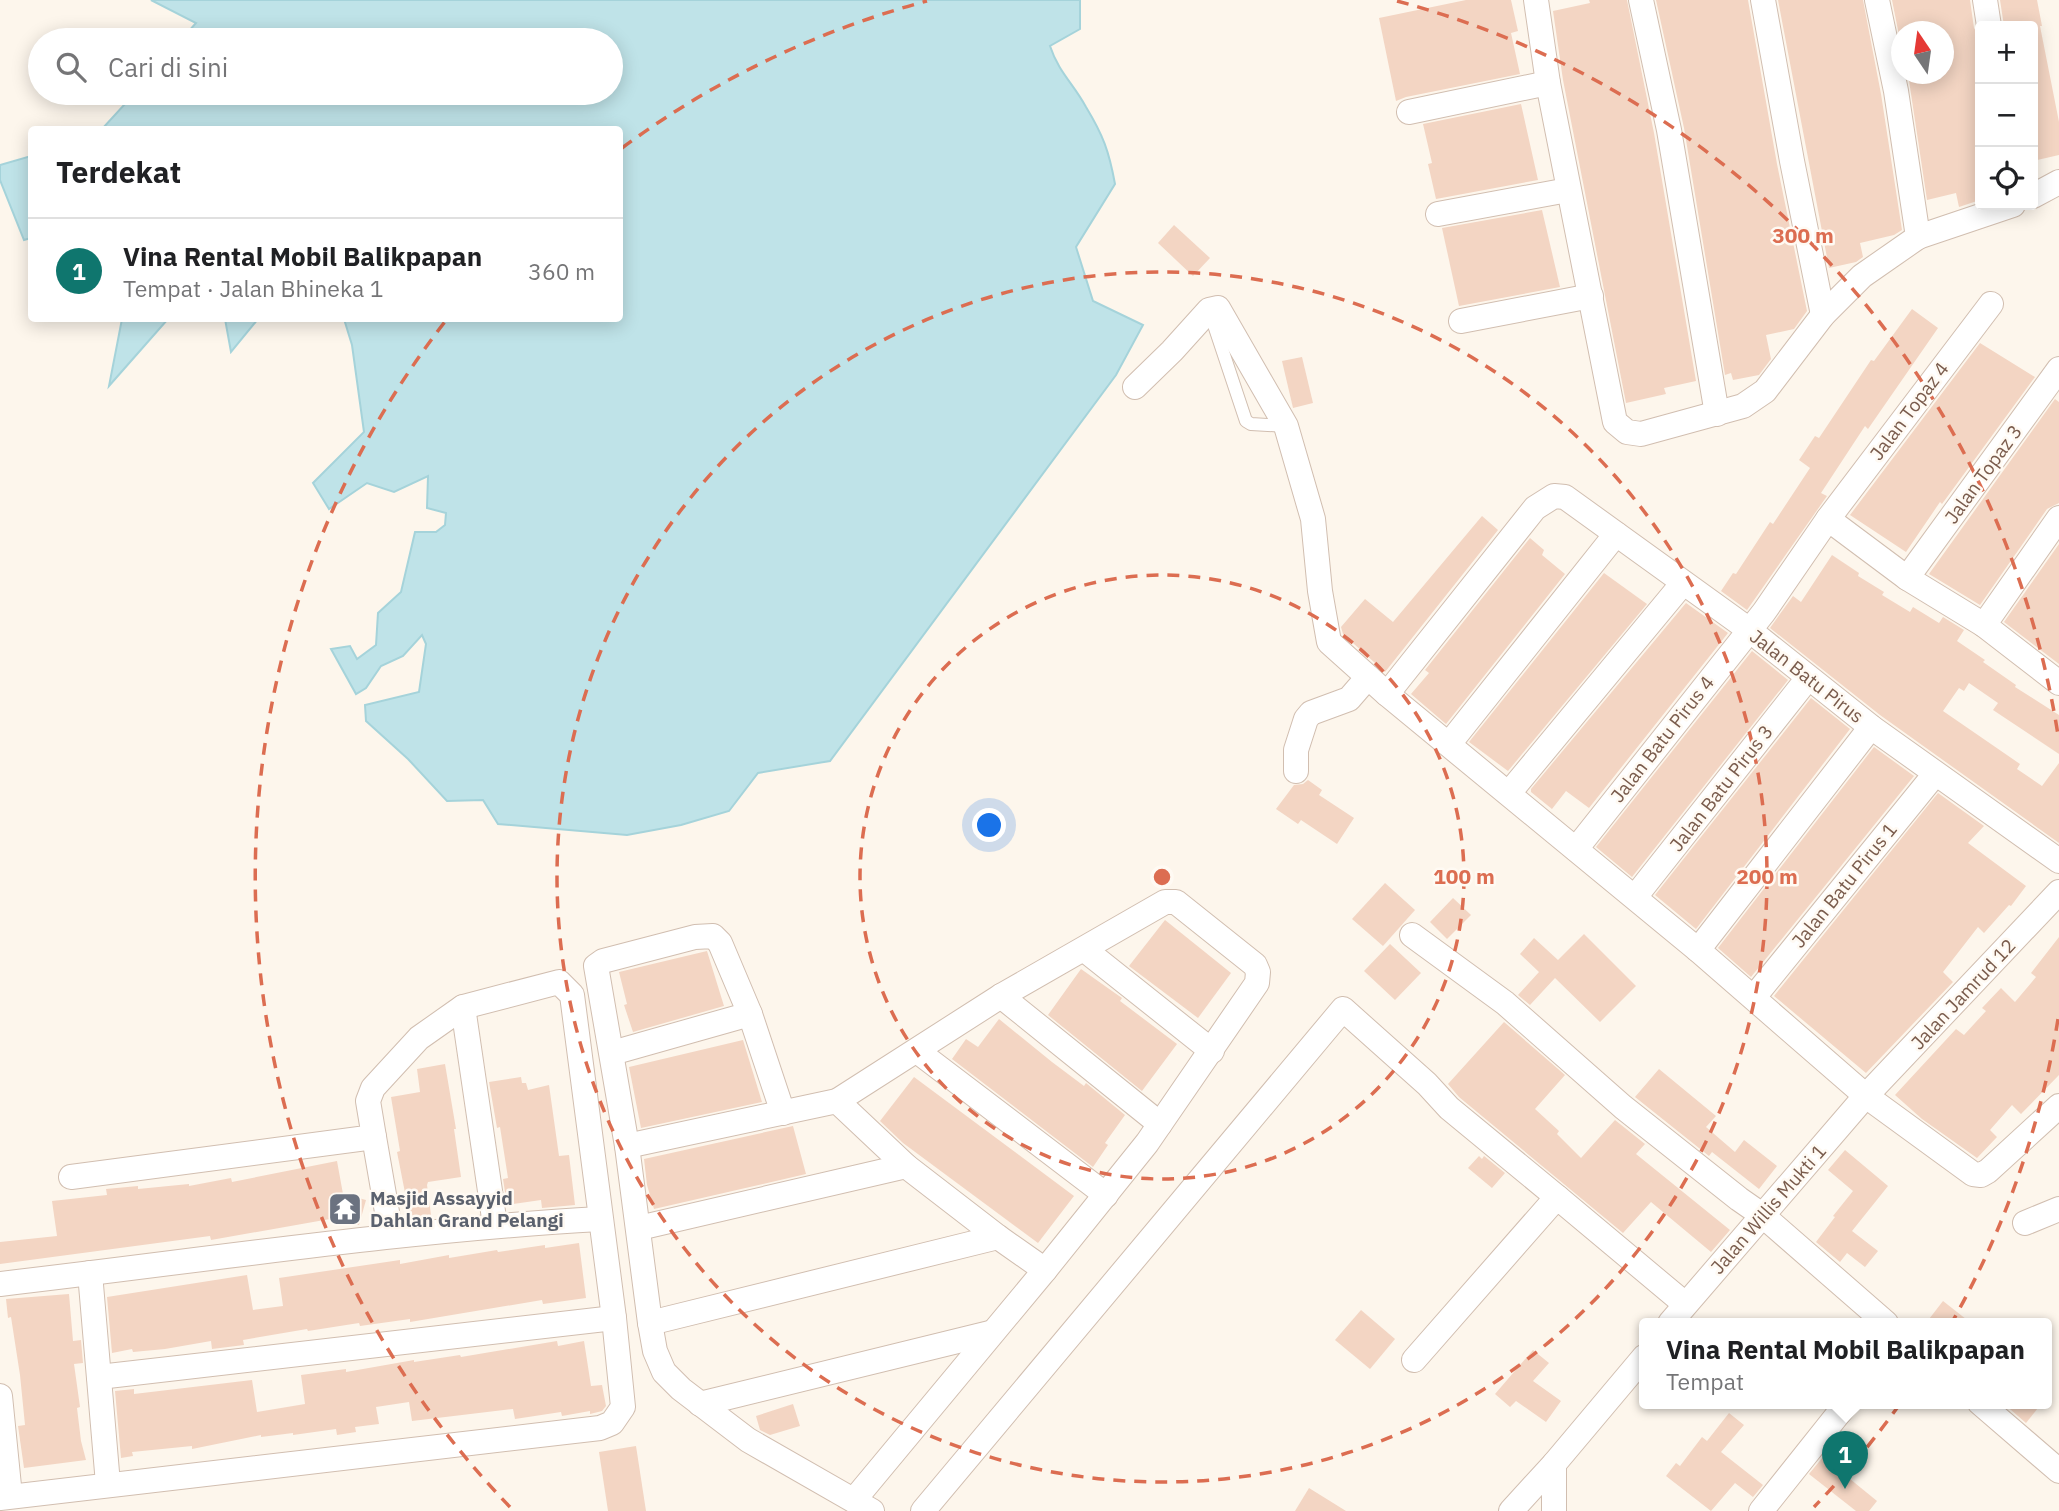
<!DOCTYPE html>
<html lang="id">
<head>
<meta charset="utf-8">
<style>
  :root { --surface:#fff; --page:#f2f2f2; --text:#202124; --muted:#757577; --line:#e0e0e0; --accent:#0f766e }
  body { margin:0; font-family:"IBM Plex Sans",sans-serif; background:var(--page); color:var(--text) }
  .controls { position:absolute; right:21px; top:21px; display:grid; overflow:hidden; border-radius:7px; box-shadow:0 4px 18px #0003 }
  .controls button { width:63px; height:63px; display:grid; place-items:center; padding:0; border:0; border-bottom:2px solid var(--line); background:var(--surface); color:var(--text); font:35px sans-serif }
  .compass { position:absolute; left:1891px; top:21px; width:63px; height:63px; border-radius:50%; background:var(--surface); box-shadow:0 4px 18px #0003; rotate:347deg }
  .you { position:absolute; left:990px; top:826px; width:24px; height:24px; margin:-18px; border:5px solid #fff; border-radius:50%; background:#1a73e8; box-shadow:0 0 0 10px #1a73e833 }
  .badge { display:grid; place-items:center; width:46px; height:46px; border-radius:50%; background:var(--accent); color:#fff; font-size:23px; font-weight:700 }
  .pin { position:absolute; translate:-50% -58px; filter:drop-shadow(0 2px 4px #0008) }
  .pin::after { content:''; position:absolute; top:37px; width:24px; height:21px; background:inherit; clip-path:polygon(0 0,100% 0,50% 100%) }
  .popup { position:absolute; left:1639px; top:1318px; width:413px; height:91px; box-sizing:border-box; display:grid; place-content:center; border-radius:7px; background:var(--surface); filter:drop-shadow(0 2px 5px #0005); font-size:23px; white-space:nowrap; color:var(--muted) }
  .popup b { font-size:26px; color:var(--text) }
  .popup::after { content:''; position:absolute; left:50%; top:100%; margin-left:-14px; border:14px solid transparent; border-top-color:var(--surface) }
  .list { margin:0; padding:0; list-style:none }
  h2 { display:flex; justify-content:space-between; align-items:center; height:91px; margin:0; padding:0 28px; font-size:30px }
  h2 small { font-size:23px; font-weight:400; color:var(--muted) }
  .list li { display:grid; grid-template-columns:46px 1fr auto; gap:21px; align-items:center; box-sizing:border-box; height:105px; padding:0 28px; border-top:2px solid var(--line) }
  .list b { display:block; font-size:26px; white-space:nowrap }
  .list p { margin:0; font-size:23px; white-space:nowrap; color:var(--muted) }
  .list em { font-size:23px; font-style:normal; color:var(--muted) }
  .icon { flex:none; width:38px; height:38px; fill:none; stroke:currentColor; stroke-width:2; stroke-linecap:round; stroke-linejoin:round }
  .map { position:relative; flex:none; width:2059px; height:1511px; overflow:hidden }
  .search { position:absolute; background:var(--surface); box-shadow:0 4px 18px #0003; left:28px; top:28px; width:595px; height:77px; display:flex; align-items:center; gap:18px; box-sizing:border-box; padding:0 24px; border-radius:38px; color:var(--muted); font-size:26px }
  .panel { position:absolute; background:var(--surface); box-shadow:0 4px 18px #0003; left:28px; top:126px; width:595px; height:196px; border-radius:7px }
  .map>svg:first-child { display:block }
  .water { fill:#bfe3e8; stroke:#a5d3da; stroke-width:2 }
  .building { fill:#f3d5c3 }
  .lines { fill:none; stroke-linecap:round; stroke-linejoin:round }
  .lane-casing { stroke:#d1beb0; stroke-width:14 }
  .street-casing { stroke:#d1beb0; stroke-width:26 }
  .lane { stroke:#fff; stroke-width:12 }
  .street { stroke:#fff; stroke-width:24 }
  .ring { fill:none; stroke:#dc6d51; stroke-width:3.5; stroke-dasharray:12 9 }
  .labels { text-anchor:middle; stroke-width:5; stroke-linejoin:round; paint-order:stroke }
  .street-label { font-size:19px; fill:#7a5c4d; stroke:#fffaf3 }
  .worship-label { font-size:19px; font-weight:bold; fill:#5b616d; stroke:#fffaf3; text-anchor:start }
  .centre { fill:#dc6d51; stroke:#fffaf3; stroke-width:3.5 }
  .ring-label { font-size:21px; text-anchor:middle; font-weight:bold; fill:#dc6d51; stroke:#fffaf3; stroke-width:5; stroke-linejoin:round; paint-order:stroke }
</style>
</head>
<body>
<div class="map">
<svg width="2059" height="1511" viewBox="0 0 2059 1511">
  <rect width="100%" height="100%" fill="#fdf6ec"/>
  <g class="water">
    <path d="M 151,0 L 1080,0 L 1080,29 L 1050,46 C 1059,73 1073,83 1086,107 C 1103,135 1109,151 1115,184 L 1076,247 L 1093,301 L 1143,325 L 1116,375 L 830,761 L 758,773 L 729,811 L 681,825 L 627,835 L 498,824 L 483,800 L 447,801 L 408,759 L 366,721 L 365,705 L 419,692 L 426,644 L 422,635 L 403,656 L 381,666 L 366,688 L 356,694 L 331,649 L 350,646 L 357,659 L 376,645 L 378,613 L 401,592 L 415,532 L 436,532 L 445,525 L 446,513 L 427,508 L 428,476 L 394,492 L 367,483 L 329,509 L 313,483 L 364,432 L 352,345 L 344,319 L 620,318 L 620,130 L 102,129 L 135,93 L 611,93 L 611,40 L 181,40 L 196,23 Z"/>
    <path d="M 31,156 L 31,238 L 24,240 L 0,180 L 0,165 Z"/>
    <path d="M 122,319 L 168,319 L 109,386 Z"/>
    <path d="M 225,319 L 258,319 L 231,352 Z"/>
  </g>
  <g class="building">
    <path d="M 1466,0 L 1511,0 L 1518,31 L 1511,33 L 1520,74 L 1406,97 L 1396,101 L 1379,18 Z"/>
    <path d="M 1589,0 L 1627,0 L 1654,133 L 1696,381 L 1664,388 L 1666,394 L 1626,403 L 1563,80 L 1553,11 L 1590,3 Z"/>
    <path d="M 1656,0 L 1748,0 L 1777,164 L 1807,311 L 1794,329 L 1766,335 L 1771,359 L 1759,375 L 1733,380 L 1731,373 L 1725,375 L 1684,128 Z"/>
    <path d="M 1778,0 L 1863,0 L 1881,94 L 1902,230 L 1894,235 L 1860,243 L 1863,257 L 1856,262 L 1829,268 Z"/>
    <path d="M 1892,0 L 1970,0 L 1974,28 L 1980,38 L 1980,200 L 1959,207 L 1956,193 L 1927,200 L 1908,74 L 1943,74 L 1943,32 L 1901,32 L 1901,45 Z"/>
    <path d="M 2000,0 L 2037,0 L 2042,26 L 2040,26 L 2059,122 L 2059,155 L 2033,161 L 2033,26 L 2004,26 Z"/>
    <path d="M 1521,104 L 1538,180 L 1436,199 L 1428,164 L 1432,163 L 1423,124 Z"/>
    <path d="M 1542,210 L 1560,287 L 1459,306 L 1442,228 Z"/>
    <path d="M 1174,225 L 1210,258 L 1193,276 L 1158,243 Z"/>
    <path d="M 1912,309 L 1938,328 L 1868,429 L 1865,426 L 1821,493 L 1827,496 L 1747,610 L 1721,591 L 1733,573 L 1736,574 L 1770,522 L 1773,524 L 1810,468 L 1799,460 L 1815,436 L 1819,438 L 1871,360 L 1874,361 Z"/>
    <path d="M 1980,343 L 2035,377 L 1942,504 L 1940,502 L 1906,552 L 1850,515 Z"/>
    <path d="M 1302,357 L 1313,403 L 1293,408 L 1282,361 Z"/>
    <path d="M 2055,399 L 2059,402 L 2059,503 L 2047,509 L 1980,605 L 1929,574 Z"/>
    <path d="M 1482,516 L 1498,530 L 1385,672 L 1343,634 L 1341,627 L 1365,599 L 1393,622 Z"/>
    <path d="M 1530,538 L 1544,550 L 1542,555 L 1565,574 L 1446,724 L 1411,694 L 1429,673 L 1425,670 Z"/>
    <path d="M 2059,544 L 2059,664 L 2004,622 Z"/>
    <path d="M 1832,555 L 1859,573 L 1858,576 L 1884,592 L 1882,595 L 1910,612 L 1913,607 L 1939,623 L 1943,617 L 1964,630 L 1957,641 L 1985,660 L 1983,662 L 2016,685 L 2015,687 L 2059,715 L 2059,754 L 1993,710 L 1998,703 L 1969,683 L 1964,691 L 1959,688 L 1943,711 L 2020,764 L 2017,769 L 2042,786 L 2059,763 L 2059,843 L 1880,715 L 1770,628 L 1793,596 L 1801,602 Z"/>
    <path d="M 1604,573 L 1647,604 L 1508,771 L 1469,742 Z"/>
    <path d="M 1686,603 L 1728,633 L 1589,808 L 1566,791 L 1552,809 L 1531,792 L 1531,789 Z"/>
    <path d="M 1752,651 L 1788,680 L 1632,877 L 1596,847 Z"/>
    <path d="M 1811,698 L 1850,729 L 1696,929 L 1655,895 Z"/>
    <path d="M 1874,747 L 1914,776 L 1751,977 L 1718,948 Z"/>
    <path d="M 1308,780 L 1322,790 L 1319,795 L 1354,818 L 1337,844 L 1301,820 L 1298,824 L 1276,809 L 1294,785 L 1303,784 Z"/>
    <path d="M 1938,793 L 1984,826 L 1968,843 L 2026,886 L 2011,906 L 2009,905 L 1984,933 L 1978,927 L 1943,972 L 1953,982 L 1866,1073 L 1774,996 Z"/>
    <path d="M 1385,883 L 1415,910 L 1383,946 L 1352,919 Z"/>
    <path d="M 1453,898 L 1471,915 L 1447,939 L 1430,922 Z"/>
    <path d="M 1165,920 L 1231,973 L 1198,1018 L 1129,966 Z"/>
    <path d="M 1584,934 L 1636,986 L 1600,1022 L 1555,978 L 1530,1005 L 1518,995 L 1539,972 L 1520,954 L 1534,938 L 1558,960 Z"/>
    <path d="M 2059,937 L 2059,1075 L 2021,1114 L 2012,1105 L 1990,1130 L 1997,1137 L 1977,1158 L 1922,1119 L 1895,1095 L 1956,1029 L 1964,1035 L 1986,1011 L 1982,1008 L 2001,988 L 2015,1002 L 2036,977 L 2031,973 Z"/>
    <path d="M 1390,944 L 1421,973 L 1395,1000 L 1364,971 Z"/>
    <path d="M 707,951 L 724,1006 L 633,1032 L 624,1005 L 627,1004 L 619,972 Z"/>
    <path d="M 1081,969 L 1112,991 L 1122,998 L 1120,1001 L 1177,1044 L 1142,1091 L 1048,1015 Z"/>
    <path d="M 999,1019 L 1052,1062 L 1084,1086 L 1086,1083 L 1125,1115 L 1105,1143 L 1108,1145 L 1093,1167 L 952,1059 L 966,1039 L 978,1047 Z"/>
    <path d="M 1504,1022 L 1565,1075 L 1535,1109 L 1559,1131 L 1557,1134 L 1581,1158 L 1615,1120 L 1645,1144 L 1636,1154 L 1730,1230 L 1711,1252 L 1651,1202 L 1623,1233 L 1459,1097 L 1448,1084 Z"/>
    <path d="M 743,1040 L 762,1102 L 641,1128 L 629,1067 Z"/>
    <path d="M 445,1064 L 456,1129 L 454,1129 L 461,1177 L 428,1182 L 427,1185 L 431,1215 L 410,1218 L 397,1152 L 400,1151 L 391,1097 L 420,1092 L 417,1069 Z"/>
    <path d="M 1659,1069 L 1716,1116 L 1706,1127 L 1735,1152 L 1744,1140 L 1777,1166 L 1759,1189 L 1712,1152 L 1709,1156 L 1635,1097 Z"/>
    <path d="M 521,1077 L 522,1083 L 526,1083 L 528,1090 L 549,1085 L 559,1156 L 569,1155 L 575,1205 L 542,1208 L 541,1200 L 507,1205 L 503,1179 L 508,1178 L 500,1127 L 497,1128 L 489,1082 Z"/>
    <path d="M 914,1077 L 1074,1196 L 1038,1243 L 903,1143 L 880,1121 Z"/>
    <path d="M 793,1126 L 806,1174 L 654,1209 L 647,1185 L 644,1159 Z"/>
    <path d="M 1845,1150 L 1888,1186 L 1852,1231 L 1878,1251 L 1865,1267 L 1847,1253 L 1840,1262 L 1816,1242 L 1835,1217 L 1833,1216 L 1853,1191 L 1828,1170 Z"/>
    <path d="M 1479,1156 L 1482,1159 L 1484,1156 L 1505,1173 L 1492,1188 L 1468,1168 Z"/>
    <path d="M 337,1161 L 343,1194 L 366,1200 L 359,1225 L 330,1219 L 211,1240 L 210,1236 L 0,1264 L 0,1242 L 57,1236 L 52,1201 L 107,1195 L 106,1189 L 138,1186 L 138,1189 L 189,1184 L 189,1186 L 231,1178 L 232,1182 Z"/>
    <path d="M 579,1243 L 586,1298 L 543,1304 L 542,1300 L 410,1322 L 410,1319 L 360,1326 L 359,1323 L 308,1331 L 307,1329 L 243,1340 L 244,1345 L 212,1349 L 211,1341 L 165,1349 L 133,1352 L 132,1349 L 112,1353 L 107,1297 L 247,1275 L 253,1310 L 283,1306 L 279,1278 L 400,1260 L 400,1264 L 449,1255 L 449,1258 L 497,1250 L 498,1252 L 545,1245 L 545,1248 Z"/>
    <path d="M 69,1294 L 73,1341 L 81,1340 L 83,1363 L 74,1364 L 80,1407 L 77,1408 L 81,1441 L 86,1460 L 24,1468 L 18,1426 L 25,1425 L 20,1375 L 11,1317 L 8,1318 L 6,1299 Z"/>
    <path d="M 1943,1301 L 1971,1323 L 1926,1323 Z"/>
    <path d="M 1361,1310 L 1395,1339 L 1370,1369 L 1335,1340 Z"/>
    <path d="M 557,1341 L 558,1346 L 584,1341 L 591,1386 L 602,1385 L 606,1406 L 602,1411 L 590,1414 L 590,1411 L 562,1416 L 561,1412 L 515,1419 L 513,1409 L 412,1421 L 409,1402 L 376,1407 L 379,1424 L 355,1427 L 356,1432 L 337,1435 L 336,1429 L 293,1435 L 293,1433 L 261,1437 L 261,1435 L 192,1449 L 192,1446 L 132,1452 L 133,1456 L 121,1458 L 115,1391 L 134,1389 L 134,1394 L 252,1380 L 257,1412 L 305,1404 L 301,1375 L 346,1369 L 346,1372 L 414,1360 L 414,1362 L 460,1355 L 461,1357 Z"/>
    <path d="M 1533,1350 L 1549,1363 L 1533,1381 L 1561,1401 L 1546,1422 L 1516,1401 L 1510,1407 L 1495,1394 Z"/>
    <path d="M 2003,1403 L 2042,1403 L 2026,1423 Z"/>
    <path d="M 793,1404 L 800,1426 L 770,1435 L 760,1430 L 756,1416 Z"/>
    <path d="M 1729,1413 L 1744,1425 L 1721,1452 L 1763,1485 L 1753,1497 L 1735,1483 L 1711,1511 L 1666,1476 L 1676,1463 L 1680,1466 L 1702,1437 L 1707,1441 Z"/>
    <path d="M 636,1446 L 646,1511 L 608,1511 L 599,1452 Z"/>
    <path d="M 1823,1457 L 1877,1501 L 1869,1511 L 1856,1511 L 1809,1474 Z"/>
    <path d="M 1309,1488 L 1346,1511 L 1295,1511 Z"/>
  </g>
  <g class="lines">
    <g class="lane-casing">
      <path id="lane" d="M 1209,310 L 1246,421 L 1251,424 L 1286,426"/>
    </g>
    <g class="street-casing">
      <g id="street">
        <path d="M 1536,0 L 1548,83 L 1615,422 L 1627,432 L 1641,434 L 1743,406 L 1765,391 L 1823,315 L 1862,276 L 1918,237 L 2013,205"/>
        <path d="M 1641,0 L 1669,130 L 1717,414"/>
        <path d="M 1763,0 L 1792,161 L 1823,315"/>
        <path d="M 1877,0 L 1896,91 L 1918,237"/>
        <path d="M 1985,0 L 1989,26"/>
        <path d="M 1409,112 L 1548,83"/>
        <path d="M 2033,196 L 2059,182"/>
        <path d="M 1438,214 L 1568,190"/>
        <path d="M 1461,321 L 1591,296"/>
        <path d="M 1135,387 L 1172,351 L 1209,310 L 1218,308 L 1286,426 L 1313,519 L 1320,591 L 1329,642 L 1387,694 L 1698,950 L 1866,1096 L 1973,1174 L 1981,1175 L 1988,1171 L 2059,1106"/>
        <path d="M 1828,519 L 1907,578 L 1984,625 L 2059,683"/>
        <path d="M 1907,578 L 2059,369"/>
        <path d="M 1984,625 L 2059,518"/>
        <path d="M 1387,694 L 1535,508 L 1554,496 L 1565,497 L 1748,629 L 1871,727 L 2059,861"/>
        <path d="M 1449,744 L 1616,534"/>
        <path d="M 1296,771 L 1296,750 L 1306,719 L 1311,713 L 1349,699 L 1368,677"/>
        <path d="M 1509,793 L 1683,583"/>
        <path d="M 1576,849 L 1764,612 L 1828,519 L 1991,304"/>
        <path d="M 1635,897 L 1808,678"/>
        <path d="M 1412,935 L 1505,1003 L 1623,1107 L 1739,1199 L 1762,1215 L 1886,1323"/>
        <path d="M 1085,950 L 1212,1051"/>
        <path d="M 1698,950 L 1871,727"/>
        <path d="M 1001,996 L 1160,1124"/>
        <path d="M 1754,997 L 1935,774"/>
        <path d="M 463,1007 L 495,1225"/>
        <path d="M 917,1051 L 1106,1195"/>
        <path d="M 612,1053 L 750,1014"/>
        <path d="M 837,1101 L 1001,996 L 1165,902 L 1176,902 L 1255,965 L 1258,972 L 1257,983 L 1147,1143 L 1045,1270 L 854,1500"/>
        <path d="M 783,1113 L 750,1014 L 720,943 L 713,936 L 695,937 L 603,961 L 596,966 L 627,1146 L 650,1323 L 655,1351 L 664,1372 L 681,1389 L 748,1440 L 872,1511"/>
        <path d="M 374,1137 L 391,1235"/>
        <path d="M 627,1146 L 837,1101 L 906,1166 L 998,1237 L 1045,1270"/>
        <path d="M 2025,1223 L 2059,1209"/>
        <path d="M 639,1228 L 906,1166"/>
        <path d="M 90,1273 L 108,1484"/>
        <path d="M 0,1284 C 200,1261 399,1230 600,1219"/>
        <path d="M 650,1323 L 998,1237"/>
        <path d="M 1670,1323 L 1862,1100 L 2059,892"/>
        <path d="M 1414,1360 L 1557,1197 L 1685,1304"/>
        <path d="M 99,1377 L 614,1318"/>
        <path d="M 0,1396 L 10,1496"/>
        <path d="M 1980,1403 L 2059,1471"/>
        <path d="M 700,1404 L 990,1333"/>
        <path d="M 0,1498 L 600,1428 L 612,1423 L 623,1407 L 614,1318 L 572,995 L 559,982 L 463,1007 L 419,1038 L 373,1088 L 368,1101 L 374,1137 L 71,1177"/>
        <path d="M 923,1511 L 1343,1009 L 1427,1084 L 1449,1108 L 1557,1197"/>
        <path d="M 1511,1511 L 1554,1464"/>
        <path d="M 1554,1511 L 1554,1464 L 1644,1357"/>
        <path d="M 1761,1511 L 1847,1403"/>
      </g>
    </g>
    <use href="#lane" class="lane"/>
    <use href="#street" class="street"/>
  </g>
  <g class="ring">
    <circle cx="1162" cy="877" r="302"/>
    <circle cx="1162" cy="877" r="605"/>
    <path d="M2058 1019A907 907 0 0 1 1814 1507M510 1507A907 907 0 0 1 447 319M622 148A907 907 0 0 1 927 1M1397 1A907 907 0 0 1 2058 735"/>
  </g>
  <defs>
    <g id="temple-square" transform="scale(1.75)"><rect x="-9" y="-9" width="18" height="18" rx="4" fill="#6b7280" stroke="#fffaf3"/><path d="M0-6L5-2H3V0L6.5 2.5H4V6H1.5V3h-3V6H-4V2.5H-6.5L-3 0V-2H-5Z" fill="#fff"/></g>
  </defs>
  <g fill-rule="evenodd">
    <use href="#temple-square" x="345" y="1209"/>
  </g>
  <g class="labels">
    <g class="street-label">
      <text transform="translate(1909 411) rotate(-53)" y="7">Jalan Topaz 4</text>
      <text transform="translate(1983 474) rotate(-54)" y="7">Jalan Topaz 3</text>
      <text transform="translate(1807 676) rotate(38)" y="7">Jalan Batu Pirus</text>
      <text transform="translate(1662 739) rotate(-52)" y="7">Jalan Batu Pirus 4</text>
      <text transform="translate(1721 788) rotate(-52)" y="7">Jalan Batu Pirus 3</text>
      <text transform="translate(1844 885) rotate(-51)" y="7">Jalan Batu Pirus 1</text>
      <text transform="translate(1963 994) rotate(-47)" y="7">Jalan Jamrud 12</text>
      <text transform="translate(1768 1209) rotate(-49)" y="7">Jalan Willis Mukti 1</text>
    </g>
    <g class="worship-label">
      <text x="370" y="1205">Masjid Assayyid<tspan x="370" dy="22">Dahlan Grand Pelangi</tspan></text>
    </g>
  </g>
  <circle cx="1162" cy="877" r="10" class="centre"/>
  <g class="ring-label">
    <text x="1803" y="243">300 m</text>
    <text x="1464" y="884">100 m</text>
    <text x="1767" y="884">200 m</text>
  </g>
</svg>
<div class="controls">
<button>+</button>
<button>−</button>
<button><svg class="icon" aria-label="locate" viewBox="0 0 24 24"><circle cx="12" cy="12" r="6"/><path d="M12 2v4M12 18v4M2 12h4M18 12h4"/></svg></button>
</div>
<svg class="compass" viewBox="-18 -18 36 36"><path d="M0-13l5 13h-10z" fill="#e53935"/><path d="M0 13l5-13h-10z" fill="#757577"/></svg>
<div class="you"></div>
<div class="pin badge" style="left:1845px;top:1489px">1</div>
<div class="popup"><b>Vina Rental Mobil Balikpapan</b>Tempat</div>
<div class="search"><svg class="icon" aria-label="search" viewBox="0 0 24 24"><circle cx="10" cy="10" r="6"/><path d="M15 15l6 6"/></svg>Cari di sini</div>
<section class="panel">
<h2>Terdekat<small></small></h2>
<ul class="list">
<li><span class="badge">1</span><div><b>Vina Rental Mobil Balikpapan</b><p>Tempat · Jalan Bhineka 1</p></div><em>360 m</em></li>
</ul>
</section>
</div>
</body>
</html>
